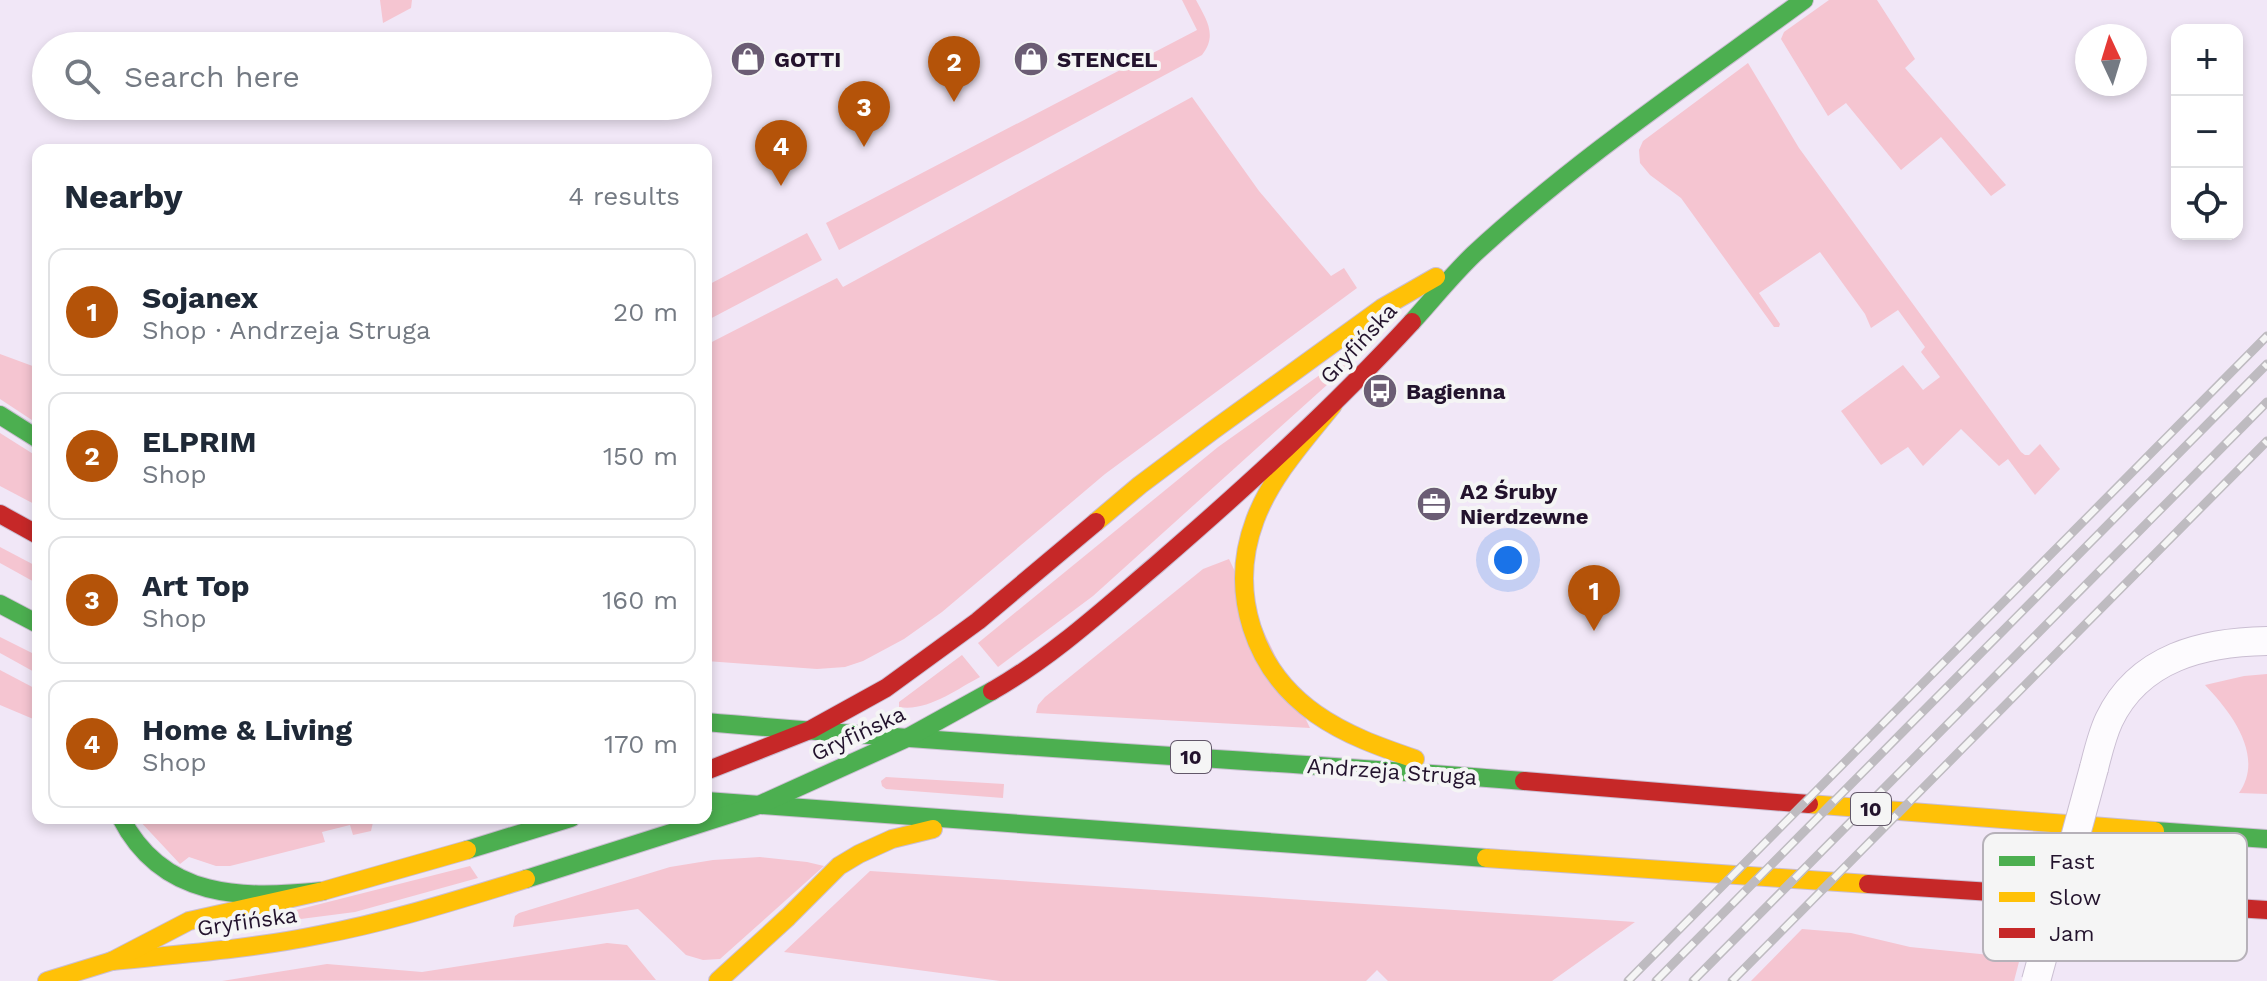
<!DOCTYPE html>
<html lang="en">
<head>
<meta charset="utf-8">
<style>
  :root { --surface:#fff; --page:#f2f2f3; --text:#1f2937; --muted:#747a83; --line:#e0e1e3; --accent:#b45309 }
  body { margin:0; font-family:"Work Sans",sans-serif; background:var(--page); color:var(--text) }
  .controls { position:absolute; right:24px; top:24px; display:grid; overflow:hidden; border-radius:16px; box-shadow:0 4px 12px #0003 }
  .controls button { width:72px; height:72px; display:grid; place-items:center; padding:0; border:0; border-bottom:2px solid var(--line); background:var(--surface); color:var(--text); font:40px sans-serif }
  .compass { position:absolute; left:2075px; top:24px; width:72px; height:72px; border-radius:50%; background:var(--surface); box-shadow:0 4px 12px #0003; rotate:356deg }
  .you { position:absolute; left:1508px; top:560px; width:28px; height:28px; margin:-20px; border:6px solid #fff; border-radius:50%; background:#1a73e8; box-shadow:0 0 0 12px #1a73e833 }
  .badge { display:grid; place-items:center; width:52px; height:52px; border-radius:50%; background:var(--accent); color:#fff; font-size:26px; font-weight:700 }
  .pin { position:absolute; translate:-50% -66px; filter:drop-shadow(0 2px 4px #0008) }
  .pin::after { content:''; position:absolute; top:42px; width:28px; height:24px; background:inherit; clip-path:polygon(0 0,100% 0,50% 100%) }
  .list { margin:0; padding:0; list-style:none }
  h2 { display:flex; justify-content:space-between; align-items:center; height:104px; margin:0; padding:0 32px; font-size:34px }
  h2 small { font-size:26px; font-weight:400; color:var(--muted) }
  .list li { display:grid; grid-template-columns:52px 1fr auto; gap:24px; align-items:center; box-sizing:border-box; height:128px; margin:0 16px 16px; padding:0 16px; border:2px solid var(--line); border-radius:16px }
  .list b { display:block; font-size:30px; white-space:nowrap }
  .list p { margin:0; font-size:26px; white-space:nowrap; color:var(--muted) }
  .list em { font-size:26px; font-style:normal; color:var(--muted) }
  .icon { flex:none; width:44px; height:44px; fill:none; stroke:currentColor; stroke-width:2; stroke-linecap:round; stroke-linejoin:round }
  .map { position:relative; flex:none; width:2267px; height:981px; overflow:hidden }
  .search { position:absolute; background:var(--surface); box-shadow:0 4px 12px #0003; left:32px; top:32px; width:680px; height:88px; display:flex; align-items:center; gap:20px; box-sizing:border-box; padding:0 28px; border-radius:44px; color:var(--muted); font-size:30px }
  .panel { position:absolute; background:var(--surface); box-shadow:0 4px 12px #0003; left:32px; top:144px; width:680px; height:680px; border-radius:16px }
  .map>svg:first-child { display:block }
  .green { fill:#f5c5d1 }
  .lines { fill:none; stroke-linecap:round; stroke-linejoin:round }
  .street-casing { stroke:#cabed2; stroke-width:30 }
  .fast-casing { stroke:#cabed2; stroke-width:20 }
  .slow-casing { stroke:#cabed2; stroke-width:20 }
  .jam-casing { stroke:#cabed2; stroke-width:20 }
  .street { stroke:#fdfbfe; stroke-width:28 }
  .fast { stroke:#4caf50; stroke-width:18 }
  .slow { stroke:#ffc107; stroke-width:18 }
  .jam { stroke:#c62828; stroke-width:18 }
  .rail-casing { stroke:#bebbc0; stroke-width:9 }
  .rail { stroke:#f5f5f5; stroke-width:6; stroke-dasharray:18; stroke-linecap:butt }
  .street-bridge-casing { stroke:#cabed2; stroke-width:30; stroke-linecap:butt }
  .street-bridge { stroke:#fdfbfe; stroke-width:28 }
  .labels { text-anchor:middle; stroke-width:8; stroke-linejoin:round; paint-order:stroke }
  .shield { fill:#f5f5f5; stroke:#625769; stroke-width:2 }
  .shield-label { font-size:20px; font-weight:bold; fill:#23132d }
  .poi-label { font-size:22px; font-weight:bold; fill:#23132d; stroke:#f5f5f5; text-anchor:start }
  .street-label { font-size:22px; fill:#23132d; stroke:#f5f5f5 }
  .key { fill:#f5f5f5; stroke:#b6b1b9; stroke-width:2 }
  .key-label { font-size:22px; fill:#23132d }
</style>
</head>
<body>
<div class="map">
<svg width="2267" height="981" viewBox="0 0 2267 981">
  <rect width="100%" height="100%" fill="#f1e7f7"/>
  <g class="green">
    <path d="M 380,0 L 412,0 L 411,8 L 383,23 Z"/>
    <path d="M 1182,0 L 1196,0 C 1206,19 1218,35 1202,55 L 839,250 L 826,223 L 1197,30 Z"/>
    <path d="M 1829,0 L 1877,0 L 1915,59 L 1905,68 L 2006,185 L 1991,196 L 1941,137 L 1901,170 L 1846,103 L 1828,116 L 1781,39 L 1784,32 Z"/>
    <path d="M 1748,63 L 1799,148 L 2021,452 L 2025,455 L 2029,455 L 2040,444 L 2060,469 L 2035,495 L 2008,459 L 1999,466 L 1961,429 L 1923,466 L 1908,447 L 1881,465 L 1841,411 L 1903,365 L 1923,390 L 1940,377 L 1921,352 L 1925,347 L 1898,310 L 1871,328 L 1865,314 L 1820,252 L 1759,293 L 1780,324 L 1779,327 L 1774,327 L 1681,198 L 1650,175 L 1640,163 L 1639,150 L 1643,141 Z"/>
    <path d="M 1192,97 L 1259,191 L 1331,276 L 1344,268 L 1357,288 L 1105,474 L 942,612 L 904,639 L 863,661 L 845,667 L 817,669 L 706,661 L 706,345 L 837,278 L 843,287 Z"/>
    <path d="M 807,233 L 822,260 L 706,321 L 706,286 Z"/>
    <path d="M 1355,350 L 1359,352 L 1338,375 L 1093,596 L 998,667 L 978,643 L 1218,447 Z"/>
    <path d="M 0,354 L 38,368 L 38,424 L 0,399 Z"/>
    <path d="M 0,433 L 38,457 L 38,506 L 0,486 Z"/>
    <path d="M 0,547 L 38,567 L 38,584 L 0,563 Z"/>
    <path d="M 1229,559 L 1310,728 L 1036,713 L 1038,705 L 1045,697 L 1203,569 Z"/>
    <path d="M 0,637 L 38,656 L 38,674 L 0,653 Z"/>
    <path d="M 962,655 L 980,677 C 957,689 927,712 899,707 L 899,702 Z"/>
    <path d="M 0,670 L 38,690 L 38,721 L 0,705 Z"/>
    <path d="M 2267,674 L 2267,794 L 2239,793 C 2265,756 2231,712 2205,685 L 2244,676 Z"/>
    <path d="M 886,777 L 1004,784 L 1003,798 L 886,789 L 882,786 L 881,781 Z"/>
    <path d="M 137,818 L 374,818 L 371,831 L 353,835 L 350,825 L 322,832 L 325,842 L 230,866 L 216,866 L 189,857 L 180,864 Z"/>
    <path d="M 760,857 L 807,862 L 824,866 L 720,959 L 703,960 L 686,955 L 638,909 L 513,927 L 515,916 L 519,913 L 670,867 L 713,860 Z"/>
    <path d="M 470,866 L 478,878 L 355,912 L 222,929 Z"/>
    <path d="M 870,871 L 1635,922 L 1552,981 L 1388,981 L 1377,970 L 1366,981 L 1000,981 L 784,952 Z"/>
    <path d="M 1802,929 L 1851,933 L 1910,947 L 2020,958 L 2014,981 L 1751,981 Z"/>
    <path d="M 607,943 L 627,945 L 656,980 L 222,981 L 327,964 L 422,972 Z"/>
  </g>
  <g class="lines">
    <g class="street-casing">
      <path id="street" d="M 2094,768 C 2098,752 2102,735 2109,720 C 2139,657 2204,642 2267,641"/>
    </g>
    <g class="fast-casing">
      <g id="fast">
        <path d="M 1412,322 C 1432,300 1452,275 1474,254 C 1576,160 1692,82 1804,0"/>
        <path d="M 0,415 L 38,439"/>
        <path d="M 0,604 L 38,624"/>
        <path d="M 706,722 C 978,746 1251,759 1524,781"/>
        <path d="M 706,801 L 1486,858"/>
        <path d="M 121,818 C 163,900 243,899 323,891"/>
        <path d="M 2155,831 L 2267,839"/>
        <path d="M 467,850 L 571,818"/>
        <path d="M 526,879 L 759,805 L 907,738 L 992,691"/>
      </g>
    </g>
    <g class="slow-casing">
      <g id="slow">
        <path d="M 1333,405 C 1304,441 1271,477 1255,520 C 1228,592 1253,670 1316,714 C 1346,735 1380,747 1415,759"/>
        <path d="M 1096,522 L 1140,485 L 1212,431 L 1382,308 L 1436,277"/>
        <path d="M 1809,804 L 2155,831"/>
        <path d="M 1486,858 L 1868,884"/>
        <path d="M 112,961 C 181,954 251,949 319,935 C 389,922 457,900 526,879"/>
        <path d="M 47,981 L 112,961 L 189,921 L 323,891 L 467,850"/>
        <path d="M 718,981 L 788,917 L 839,866 L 859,854 L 892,839 L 933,829"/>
      </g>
    </g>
    <g class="jam-casing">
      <g id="jam">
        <path d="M 0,514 L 38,535"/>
        <path d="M 992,691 C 1052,657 1104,609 1156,565 C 1245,488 1332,409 1412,322"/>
        <path d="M 706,771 L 810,730 L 886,688 L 978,621 L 1096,522"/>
        <path d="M 1524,781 L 1809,804"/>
        <path d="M 1868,884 L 2267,910"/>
      </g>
    </g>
    <use href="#street" class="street"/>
    <use href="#fast" class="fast"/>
    <use href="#slow" class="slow"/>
    <use href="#jam" class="jam"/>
    <g class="rail-casing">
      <g id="rail">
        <path d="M 1628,981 L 2267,336"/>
        <path d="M 1656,981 L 2267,364"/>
        <path d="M 1693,981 L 2267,402"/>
        <path d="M 1732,981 L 2267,441"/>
      </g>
    </g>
    <use href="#rail" class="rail"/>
    <g class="street-bridge-casing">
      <path id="street-bridge" d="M 2036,981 L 2094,768"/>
    </g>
    <use href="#street-bridge" class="street-bridge"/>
  </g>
  <defs>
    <g id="shop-disc" transform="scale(1.8)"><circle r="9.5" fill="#6b5d74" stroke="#f5f5f5"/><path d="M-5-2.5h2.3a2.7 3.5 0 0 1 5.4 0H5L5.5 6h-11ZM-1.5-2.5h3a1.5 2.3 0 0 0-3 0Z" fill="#fff"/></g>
    <g id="bus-disc" transform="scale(1.8)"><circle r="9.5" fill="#6b5d74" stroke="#f5f5f5"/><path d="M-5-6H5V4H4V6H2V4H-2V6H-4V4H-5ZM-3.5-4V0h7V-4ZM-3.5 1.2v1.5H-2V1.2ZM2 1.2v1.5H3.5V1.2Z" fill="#fff"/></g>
    <g id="office-disc" transform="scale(1.8)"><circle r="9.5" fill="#6b5d74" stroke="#f5f5f5"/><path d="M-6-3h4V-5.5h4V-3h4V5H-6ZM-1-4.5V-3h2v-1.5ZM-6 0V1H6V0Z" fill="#fff"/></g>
  </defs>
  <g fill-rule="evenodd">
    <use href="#shop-disc" x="748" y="59"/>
    <use href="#shop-disc" x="1031" y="59"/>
    <use href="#bus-disc" x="1380" y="391"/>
    <use href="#office-disc" x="1434" y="504"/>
  </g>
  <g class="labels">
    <g class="shield">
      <rect x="1171" y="741" width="40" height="32" rx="6"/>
      <rect x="1851" y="793" width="40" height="32" rx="6"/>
    </g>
    <g class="shield-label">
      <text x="1191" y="764">10</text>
      <text x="1871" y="816">10</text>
    </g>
    <g class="poi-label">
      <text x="774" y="67">GOTTI</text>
      <text x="1057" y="67">STENCEL</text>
      <text x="1406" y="399">Bagienna</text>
      <text x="1460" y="499">A2 Śruby<tspan x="1460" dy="25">Nierdzewne</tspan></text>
    </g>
    <g class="street-label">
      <text transform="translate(1358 343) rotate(-47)" y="8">Gryfińska</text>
      <text transform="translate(858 733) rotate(-25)" y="8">Gryfińska</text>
      <text transform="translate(1392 771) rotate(4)" y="8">Andrzeja Struga</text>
      <text transform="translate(247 921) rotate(-8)" y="8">Gryfińska</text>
    </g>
  </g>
  <rect x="1983" y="833" width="264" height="128" rx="12" class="key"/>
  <rect x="1999" y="856" width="36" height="10" fill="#4caf50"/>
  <rect x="1999" y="892" width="36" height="10" fill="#ffc107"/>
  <rect x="1999" y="928" width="36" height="10" fill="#c62828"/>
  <g class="key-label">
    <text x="2049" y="869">Fast</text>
    <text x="2049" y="905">Slow</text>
    <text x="2049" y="941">Jam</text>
  </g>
</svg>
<div class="controls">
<button>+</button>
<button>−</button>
<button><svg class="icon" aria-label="locate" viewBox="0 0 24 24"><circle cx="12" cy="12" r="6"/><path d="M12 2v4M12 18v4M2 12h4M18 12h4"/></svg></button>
</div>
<svg class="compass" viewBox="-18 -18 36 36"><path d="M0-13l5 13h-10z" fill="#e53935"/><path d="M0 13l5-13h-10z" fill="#747a83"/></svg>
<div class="you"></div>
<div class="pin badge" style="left:1594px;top:631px">1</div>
<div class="pin badge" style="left:954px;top:102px">2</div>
<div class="pin badge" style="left:864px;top:147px">3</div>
<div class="pin badge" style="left:781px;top:186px">4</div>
<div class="search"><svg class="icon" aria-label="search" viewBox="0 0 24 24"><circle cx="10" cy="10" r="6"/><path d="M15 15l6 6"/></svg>Search here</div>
<section class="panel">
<h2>Nearby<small>4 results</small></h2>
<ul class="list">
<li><span class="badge">1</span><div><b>Sojanex</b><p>Shop · Andrzeja Struga</p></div><em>20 m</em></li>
<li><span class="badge">2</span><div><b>ELPRIM</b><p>Shop</p></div><em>150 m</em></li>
<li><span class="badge">3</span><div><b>Art Top</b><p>Shop</p></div><em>160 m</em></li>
<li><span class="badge">4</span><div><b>Home &amp; Living</b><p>Shop</p></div><em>170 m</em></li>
</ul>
</section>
</div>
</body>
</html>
